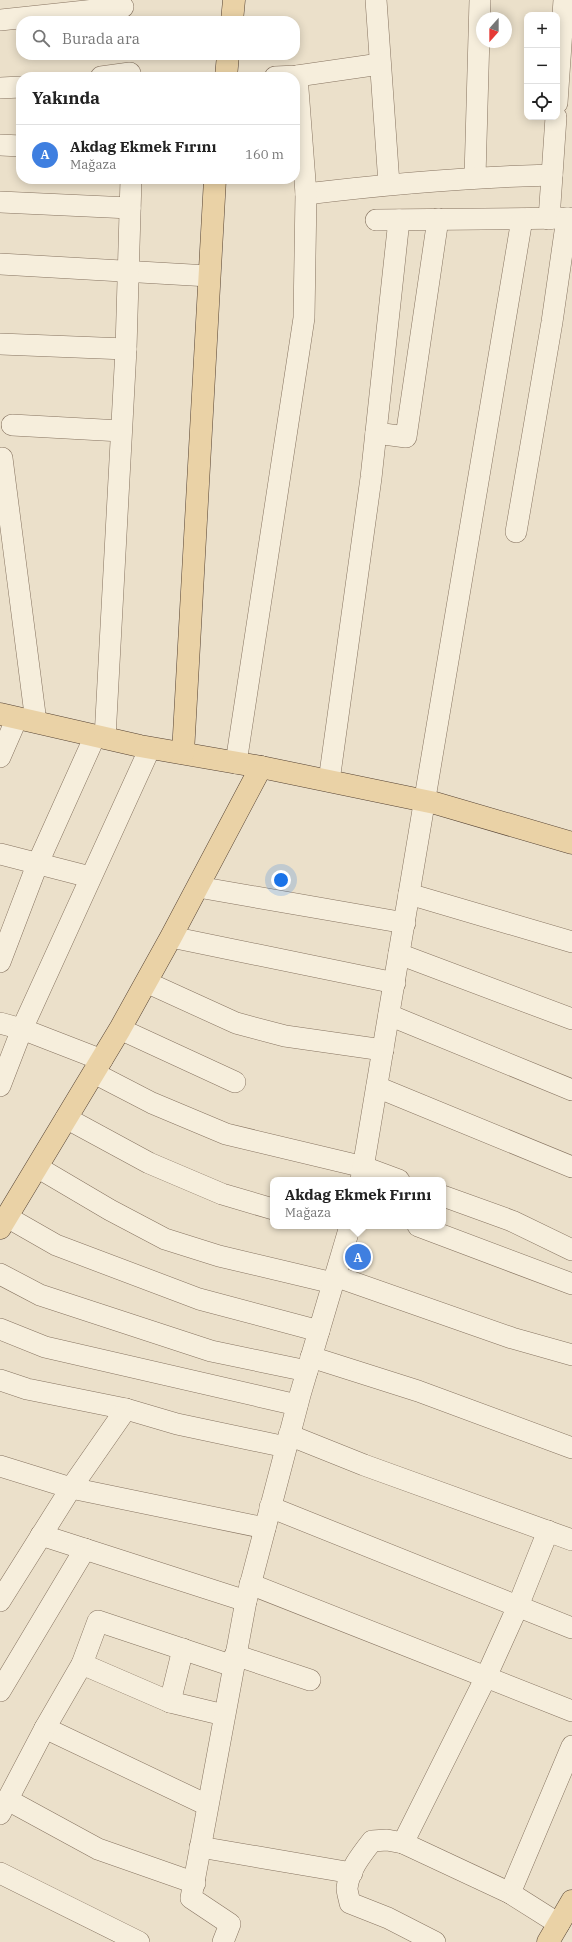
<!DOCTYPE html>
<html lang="tr">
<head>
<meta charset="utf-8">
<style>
  :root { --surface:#fff; --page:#f2f2f2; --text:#222; --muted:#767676; --line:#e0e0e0; --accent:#903538 }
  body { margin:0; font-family:"IBM Plex Serif",serif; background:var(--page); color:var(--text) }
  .controls { position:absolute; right:12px; top:12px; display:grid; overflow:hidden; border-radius:8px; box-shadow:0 2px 10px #0003 }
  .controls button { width:36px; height:36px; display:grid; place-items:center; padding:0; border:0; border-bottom:1px solid var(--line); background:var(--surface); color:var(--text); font:20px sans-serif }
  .compass { position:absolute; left:476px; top:12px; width:36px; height:36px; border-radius:50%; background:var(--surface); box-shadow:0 2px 10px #0003; rotate:201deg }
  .you { position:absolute; left:281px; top:880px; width:14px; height:14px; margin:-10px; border:3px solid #fff; border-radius:50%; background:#1a73e8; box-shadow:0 0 0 6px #1a73e833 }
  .badge { display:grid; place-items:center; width:26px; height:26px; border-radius:50%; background:var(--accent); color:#fff; font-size:13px; font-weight:700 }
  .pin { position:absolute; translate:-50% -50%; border:2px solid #fff; box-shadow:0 1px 4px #0006 }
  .popup { position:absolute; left:270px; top:1177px; width:176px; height:52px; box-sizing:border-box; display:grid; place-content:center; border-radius:8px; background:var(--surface); filter:drop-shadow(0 1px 3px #0005); font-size:13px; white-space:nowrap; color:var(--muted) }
  .popup b { font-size:15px; color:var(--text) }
  .popup::after { content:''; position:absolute; left:50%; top:100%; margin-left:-8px; border:8px solid transparent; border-top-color:var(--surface) }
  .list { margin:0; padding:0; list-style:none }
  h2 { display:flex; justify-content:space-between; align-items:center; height:52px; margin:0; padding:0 16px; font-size:17px }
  h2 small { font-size:13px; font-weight:400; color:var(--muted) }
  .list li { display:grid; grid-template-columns:26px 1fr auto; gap:12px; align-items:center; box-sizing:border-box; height:60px; padding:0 16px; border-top:1px solid var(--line) }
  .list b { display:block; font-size:15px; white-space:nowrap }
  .list p { margin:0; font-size:13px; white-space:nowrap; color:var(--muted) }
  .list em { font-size:13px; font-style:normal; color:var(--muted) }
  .icon { flex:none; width:22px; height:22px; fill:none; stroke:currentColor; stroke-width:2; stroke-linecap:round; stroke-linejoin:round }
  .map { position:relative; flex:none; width:572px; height:1942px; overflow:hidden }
  .search { position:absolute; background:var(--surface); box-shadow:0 2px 10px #0003; left:16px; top:16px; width:284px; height:44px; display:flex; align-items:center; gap:10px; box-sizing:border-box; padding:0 14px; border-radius:16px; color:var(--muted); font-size:15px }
  .panel { position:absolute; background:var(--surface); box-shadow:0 2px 10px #0003; left:16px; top:72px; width:284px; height:112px; border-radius:16px }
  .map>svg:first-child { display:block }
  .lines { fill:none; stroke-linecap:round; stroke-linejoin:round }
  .minor-casing { stroke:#867360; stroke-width:22 }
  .major-casing { stroke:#554233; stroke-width:23 }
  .minor { stroke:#f6eedc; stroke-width:21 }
  .major { stroke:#ead2a6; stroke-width:22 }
</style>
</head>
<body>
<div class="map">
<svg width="572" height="1942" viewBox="0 0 572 1942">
  <rect width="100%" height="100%" fill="#ebe0ca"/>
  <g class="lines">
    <g class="minor-casing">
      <g id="minor">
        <path d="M 376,0 L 389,184"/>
        <path d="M 0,20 L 123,7"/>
        <path d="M 101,77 L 130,73"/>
        <path d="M 275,77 L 297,76 L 380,64"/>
        <path d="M 0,88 L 21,87"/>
        <path d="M 557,103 L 564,0"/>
        <path d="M 0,145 L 21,146"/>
        <path d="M 475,177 L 480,0"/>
        <path d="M 306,194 C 388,184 469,177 552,175"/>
        <path d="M 0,202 L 130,208"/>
        <path d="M 549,219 L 556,117"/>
        <path d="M 376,220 L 572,218"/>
        <path d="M 0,264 L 209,276"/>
        <path d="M 0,344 L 126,349"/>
        <path d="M 12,425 L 121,431"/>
        <path d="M 376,433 L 406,437 L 438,219"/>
        <path d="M 2,458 L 36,722"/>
        <path d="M 516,532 L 552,322 L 567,218"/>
        <path d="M 105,738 L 126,349 L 131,179"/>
        <path d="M 0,757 L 17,718"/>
        <path d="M 236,763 L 304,318 L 306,194 L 297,76"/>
        <path d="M 329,781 L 371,478 L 399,220"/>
        <path d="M 0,854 L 90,877"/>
        <path d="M 198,887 L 405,923"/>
        <path d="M 409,894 L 572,942"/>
        <path d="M 171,937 L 395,983"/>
        <path d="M 399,954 L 572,1019"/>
        <path d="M 0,962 L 37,865 L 95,736"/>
        <path d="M 146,982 L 236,1023 L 285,1036 L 383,1050"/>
        <path d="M 389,1015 L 572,1090"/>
        <path d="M 0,1023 L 22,1029 L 102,1060"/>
        <path d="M 120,1029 L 235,1082"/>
        <path d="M 94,1073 L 152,1103 L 226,1134 L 364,1167 L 399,1180"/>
        <path d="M 0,1086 L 22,1029 L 150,748"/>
        <path d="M 377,1087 L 572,1167"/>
        <path d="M 66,1118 L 149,1163 L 222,1194 L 273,1209"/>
        <path d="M 37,1167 L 110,1210 L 165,1239 L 219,1256 L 333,1283"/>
        <path d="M 361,1180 L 522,219"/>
        <path d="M 443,1196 L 512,1221 L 572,1250"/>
        <path d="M 7,1217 L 56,1245 L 199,1299 L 319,1331"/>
        <path d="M 418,1226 L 572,1284"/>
        <path d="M 0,1274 L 40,1295 L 211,1351 L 307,1371"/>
        <path d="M 335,1276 L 512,1338 L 572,1355"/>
        <path d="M 0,1329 L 45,1347 L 297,1405"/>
        <path d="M 311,1357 L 418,1391 L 572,1448"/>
        <path d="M 0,1380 L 27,1389 L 126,1409 L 177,1424 L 286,1447"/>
        <path d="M 289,1435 L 364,1465 L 572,1540"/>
        <path d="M 0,1466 L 71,1488 L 265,1528"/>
        <path d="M 270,1507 L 572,1628"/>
        <path d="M 41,1535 L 246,1601"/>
        <path d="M 250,1584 L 572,1711"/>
        <path d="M 0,1601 L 71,1488 L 126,1409"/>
        <path d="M 235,1655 L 310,1680"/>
        <path d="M 82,1664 L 170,1702 L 224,1715"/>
        <path d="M 0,1691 L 85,1549"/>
        <path d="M 170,1702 L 183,1649"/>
        <path d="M 45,1728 L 207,1805"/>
        <path d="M 8,1800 L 98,1849 L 195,1883"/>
        <path d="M 0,1814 L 45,1728 L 82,1664 L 98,1621 L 233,1666"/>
        <path d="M 403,1843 L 486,1677 L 518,1606 L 548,1531"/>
        <path d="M 200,1847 L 352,1873"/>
        <path d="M 0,1873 L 139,1942"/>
        <path d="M 510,1893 L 572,1746"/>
        <path d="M 223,1942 L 230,1924 L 191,1898 L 246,1601 L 300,1395 L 350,1226"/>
        <path d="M 435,1942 L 388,1918 L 350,1903 C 349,1898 347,1892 347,1888 C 349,1870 361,1855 372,1841 L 387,1840 L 403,1843 L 510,1893 L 559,1924"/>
      </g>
    </g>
    <g class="major-casing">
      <g id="major">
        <path d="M 232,21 L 234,0"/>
        <path d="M 226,77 L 228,55"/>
        <path d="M 0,714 L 140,746 L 261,767 L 435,803 L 572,843"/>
        <path d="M 183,753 L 215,179"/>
        <path d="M 0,1228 L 120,1029 L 171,937 L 261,767"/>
        <path d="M 548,1942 L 572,1901"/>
      </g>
    </g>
    <use href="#minor" class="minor"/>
    <use href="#major" class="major"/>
  </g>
</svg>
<div class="controls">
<button>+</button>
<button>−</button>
<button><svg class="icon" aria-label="locate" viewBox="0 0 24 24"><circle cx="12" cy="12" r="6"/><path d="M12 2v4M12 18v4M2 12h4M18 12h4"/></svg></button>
</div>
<svg class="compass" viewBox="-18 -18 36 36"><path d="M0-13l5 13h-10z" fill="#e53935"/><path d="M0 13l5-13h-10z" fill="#767676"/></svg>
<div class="you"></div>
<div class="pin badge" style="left:358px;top:1257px;background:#3f7fe0">A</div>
<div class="popup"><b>Akdag Ekmek Fırını</b>Mağaza</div>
<div class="search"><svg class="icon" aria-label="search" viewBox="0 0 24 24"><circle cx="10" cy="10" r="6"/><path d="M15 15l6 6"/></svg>Burada ara</div>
<section class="panel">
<h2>Yakında<small></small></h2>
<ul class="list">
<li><span class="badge" style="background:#3f7fe0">A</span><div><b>Akdag Ekmek Fırını</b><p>Mağaza</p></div><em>160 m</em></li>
</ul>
</section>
</div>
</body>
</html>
